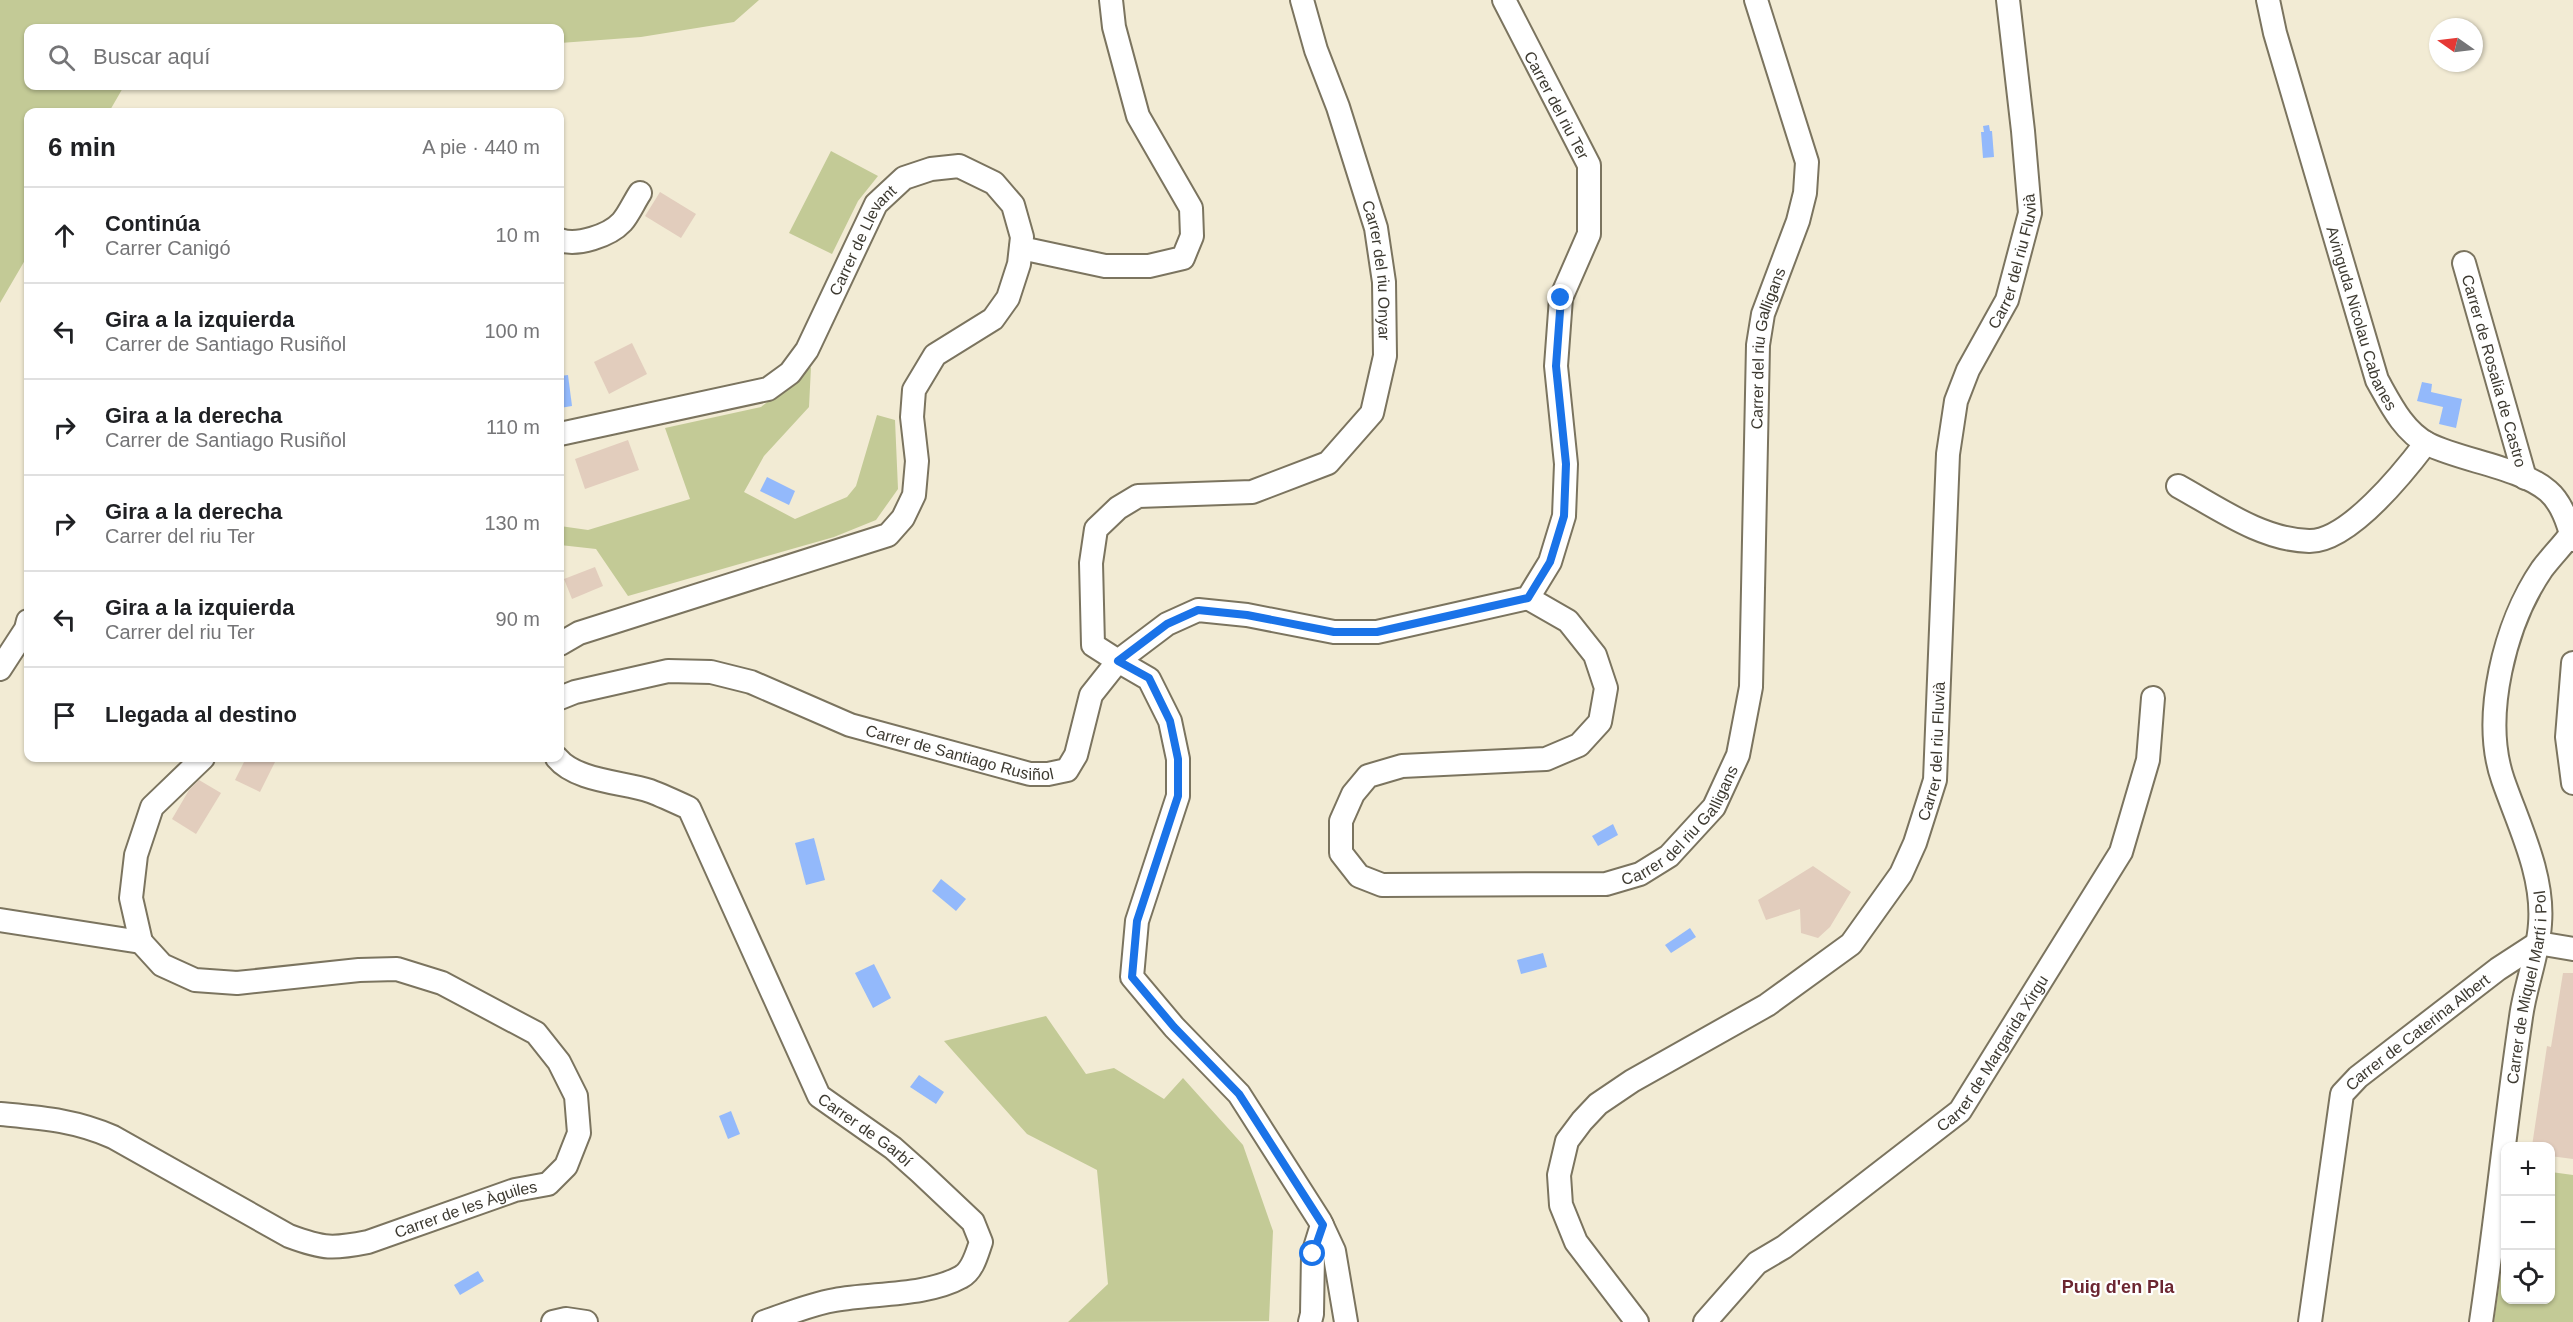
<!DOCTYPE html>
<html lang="es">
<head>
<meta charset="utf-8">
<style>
  :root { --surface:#fff; --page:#f6f6f6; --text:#202124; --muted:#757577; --line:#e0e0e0 }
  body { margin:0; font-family:Arial,sans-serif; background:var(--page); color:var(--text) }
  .controls { position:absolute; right:18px; bottom:18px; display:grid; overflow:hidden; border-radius:12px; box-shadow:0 2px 4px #0004 }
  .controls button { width:54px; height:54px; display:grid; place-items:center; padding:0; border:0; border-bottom:2px solid var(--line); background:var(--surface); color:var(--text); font:30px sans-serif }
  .compass { position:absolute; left:2429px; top:18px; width:54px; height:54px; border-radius:50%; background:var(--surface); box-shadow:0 2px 4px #0004; rotate:284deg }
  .stop { position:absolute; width:18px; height:18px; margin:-14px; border:4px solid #1a73e8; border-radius:50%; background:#fff }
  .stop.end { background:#1a73e8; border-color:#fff; box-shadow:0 2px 6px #0008 }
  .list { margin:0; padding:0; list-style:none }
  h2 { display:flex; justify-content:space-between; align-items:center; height:78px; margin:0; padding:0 24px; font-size:26px }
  h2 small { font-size:20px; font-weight:400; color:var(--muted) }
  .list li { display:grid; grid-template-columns:39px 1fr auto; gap:18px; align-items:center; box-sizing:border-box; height:96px; padding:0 24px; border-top:2px solid var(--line) }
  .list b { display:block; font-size:22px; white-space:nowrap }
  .list p { margin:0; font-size:20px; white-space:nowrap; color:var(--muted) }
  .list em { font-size:20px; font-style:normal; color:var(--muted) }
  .icon { flex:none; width:33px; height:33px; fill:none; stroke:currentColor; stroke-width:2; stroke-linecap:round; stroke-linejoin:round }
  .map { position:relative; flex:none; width:2573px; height:1322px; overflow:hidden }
  .search { position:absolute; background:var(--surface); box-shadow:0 2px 4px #0004; left:24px; top:24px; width:540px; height:66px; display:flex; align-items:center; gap:15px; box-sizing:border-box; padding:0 21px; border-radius:12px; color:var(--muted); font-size:22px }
  .panel { position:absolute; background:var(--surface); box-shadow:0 2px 4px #0004; left:24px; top:108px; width:540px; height:654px; border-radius:12px }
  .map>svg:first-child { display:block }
  .green { fill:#c3ca96 }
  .water { fill:#93b9fb }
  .building { fill:#e2cdbd }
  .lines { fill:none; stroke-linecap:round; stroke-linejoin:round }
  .street-casing { stroke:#7b745f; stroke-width:26 }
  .street { stroke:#fff; stroke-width:22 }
  .route { stroke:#1a73e8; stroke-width:8 }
  .labels { text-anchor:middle; stroke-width:4.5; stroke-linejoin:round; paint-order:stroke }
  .street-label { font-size:16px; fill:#3d3a31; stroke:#fff }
  .neighbourhood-label { font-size:18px; font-weight:bold; fill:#6c2631; stroke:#fff }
</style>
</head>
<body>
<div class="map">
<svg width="2573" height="1322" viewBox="0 0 2573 1322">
  <rect width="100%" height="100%" fill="#f2ebd4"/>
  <g class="green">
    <path d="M 0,0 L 759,0 L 734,22 L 641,37 L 560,43 L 560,28 L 28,28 L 28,86 L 124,86 L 109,112 L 28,112 L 28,255 L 0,303 Z"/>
    <path d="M 831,151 L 878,176 L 858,201 L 832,254 L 789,233 Z"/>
    <path d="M 811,367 L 809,407 L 764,456 L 744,492 L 795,519 L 847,497 L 856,486 L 877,415 L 895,420 L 898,489 L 876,520 L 834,537 L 628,596 L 596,549 L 560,545 L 560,526 L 588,530 L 690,499 L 665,428 L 761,407 Z"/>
    <path d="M 1046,1016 L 1086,1074 L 1114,1068 L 1164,1099 L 1183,1078 L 1243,1145 L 1273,1231 L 1269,1321 L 1068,1322 L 1108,1284 L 1097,1170 L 1027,1134 L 944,1041 Z"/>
    <path d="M 2551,1172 L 2573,1175 L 2573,1322 L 2494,1322 L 2505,1244 L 2506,1300 L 2550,1300 Z"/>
  </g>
  <g class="water">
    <path d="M 1989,125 L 1990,131 L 1992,131 L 1994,157 L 1983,158 L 1981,132 L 1984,132 L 1983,126 Z"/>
    <path d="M 568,375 L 572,406 L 560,408 L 560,376 Z"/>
    <path d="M 2422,382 L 2432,384 L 2431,392 L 2462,399 L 2456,428 L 2439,424 L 2443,407 L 2417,401 Z"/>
    <path d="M 767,477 L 795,491 L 789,505 L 760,491 Z"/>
    <path d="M 1613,824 L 1618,835 L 1598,846 L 1592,836 Z"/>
    <path d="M 814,838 L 825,880 L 806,885 L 795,843 Z"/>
    <path d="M 941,879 L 966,899 L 956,911 L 932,891 Z"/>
    <path d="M 1690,928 L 1696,937 L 1671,953 L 1665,945 Z"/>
    <path d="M 1543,953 L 1547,967 L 1521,974 L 1517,960 Z"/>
    <path d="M 874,964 L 891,998 L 873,1008 L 855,973 Z"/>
    <path d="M 919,1075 L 944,1092 L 936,1104 L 910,1087 Z"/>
    <path d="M 731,1111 L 740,1134 L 728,1139 L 719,1116 Z"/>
    <path d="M 478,1271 L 484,1281 L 460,1295 L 454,1285 Z"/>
  </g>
  <g class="building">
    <path d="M 660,192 L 696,214 L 681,238 L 645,216 Z"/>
    <path d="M 632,343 L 647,374 L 609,394 L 594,362 Z"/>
    <path d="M 628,440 L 639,470 L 585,489 L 575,459 Z"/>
    <path d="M 595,567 L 603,586 L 572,599 L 564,579 Z"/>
    <path d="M 246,758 L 277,758 L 260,792 L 235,780 Z"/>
    <path d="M 199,780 L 221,793 L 196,834 L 172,819 L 189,790 Z"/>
    <path d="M 1813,866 L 1851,892 L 1830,927 L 1818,938 L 1801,933 L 1800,909 L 1766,920 L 1758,900 Z"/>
    <path d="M 2563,973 L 2573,973 L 2573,1159 L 2550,1156 L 2550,1146 L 2532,1146 L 2547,1046 L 2551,1047 Z"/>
  </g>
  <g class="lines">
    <g class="street-casing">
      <g id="street">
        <path id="s1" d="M 1302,0 L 1316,50 L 1338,107 L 1376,228 L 1384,282 L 1385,356 L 1372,413 L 1328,463 L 1252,492 L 1138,496 L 1118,508 L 1096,529 L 1091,563 L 1093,645 L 1118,661 L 1167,624 L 1198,610 L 1247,615 L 1334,632 L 1377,632 L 1528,598 L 1550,562 L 1564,516 L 1566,464 L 1556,366 L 1561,298 L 1589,234 L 1589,165 L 1504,0"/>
        <path id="s2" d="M 2268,0 L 2275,33 L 2377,380 C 2390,403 2403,431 2428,444 C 2462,461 2520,467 2548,491 C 2562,503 2568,523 2573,540"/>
        <path d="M 560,240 C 577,246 609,236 622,222 C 629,214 634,202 640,193"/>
        <path d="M 1021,248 L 1105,266 L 1149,266 L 1183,258 L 1192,236 L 1191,208 L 1138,116 L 1114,27 L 1111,0"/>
        <path id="s3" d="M 2464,263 L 2525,478"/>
        <path id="s4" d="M 560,434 L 768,389 L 790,373 L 807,350 L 876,204 L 904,178 L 931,169 L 959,166 L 994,183 L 1013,205 L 1022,237 L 1019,264 L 1008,298 L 993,319 L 935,355 L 914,390 L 912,417 L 917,461 L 914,495 L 903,518 L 888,535 L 579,633 L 560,644"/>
        <path d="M 2178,486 C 2218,508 2262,540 2309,541 C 2348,542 2404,472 2426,443"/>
        <path id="s5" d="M 1528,598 L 1568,621 L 1595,655 L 1606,688 L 1600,722 L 1579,745 L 1546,759 L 1402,766 L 1368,776 L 1353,794 L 1341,821 L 1341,853 L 1359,876 L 1382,885 L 1606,884 L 1640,874 L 1669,856 L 1714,807 L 1738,755 L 1751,687 L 1758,345 L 1763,314 L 1798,221 L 1805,193 L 1807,162 L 1756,0"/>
        <path d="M 2573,663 L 2567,737 L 2573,783"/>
        <path d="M 0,669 L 26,629 L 28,621"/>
        <path id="s6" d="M 560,698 L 575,692 L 668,671 L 711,672 L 751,682 L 850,725 L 1030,774 L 1048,774 L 1067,770 L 1076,755 L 1091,695 L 1118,661 L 1149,679 L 1170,721 L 1178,759 L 1178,796 L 1137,921 L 1132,977 L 1174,1027 L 1239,1094 L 1320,1221 L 1334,1251 L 1346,1322"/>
        <path id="s7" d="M 557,758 C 576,781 622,782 650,791 C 663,796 676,802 689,808 L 819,1096 L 893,1148 L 920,1172 L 973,1222 L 981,1242 C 977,1253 973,1271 961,1277 C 927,1296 873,1293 835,1300 C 811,1304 787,1314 764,1322"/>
        <path d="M 0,920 L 141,942"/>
        <path d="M 141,942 L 131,898 L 136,855 L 152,807 L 203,758"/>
        <path id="s8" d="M 0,1114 C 42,1118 74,1120 113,1137 L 289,1236 C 324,1249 333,1249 368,1242 L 515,1190 L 548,1184 L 566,1166 L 579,1133 L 576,1096 L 559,1062 L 536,1033 L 442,983 L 397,969 L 359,970 L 237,983 L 195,980 L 162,965 L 141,942"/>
        <path d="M 553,1322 L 566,1319 L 586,1322"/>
        <path d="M 1310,1322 L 1312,1314 L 1313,1254 L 1322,1225"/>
        <path id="s9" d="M 1637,1322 L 1576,1242 L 1561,1205 L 1559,1175 L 1567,1141 L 1582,1121 L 1598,1104 L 1632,1081 L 1767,1005 L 1851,944 L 1901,874 L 1915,843 L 1935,780 L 1948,454 L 1956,401 L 1968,370 L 2007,300 L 2030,213 L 2023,131 L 2008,0"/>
        <path id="s10" d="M 1705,1322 L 1757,1263 L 1784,1247 L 1960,1111 L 2121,852 L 2148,760 L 2153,698"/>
        <path id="s11" d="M 2310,1322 L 2342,1094 L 2358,1077 L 2498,969 L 2538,943 L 2573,949"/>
        <path id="s12" d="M 2481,1322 C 2496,1221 2506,1118 2521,1017 C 2525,986 2538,956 2540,924 C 2544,875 2519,826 2503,780 C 2481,717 2505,623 2542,569 C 2551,557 2562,546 2571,534"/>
      </g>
    </g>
    <use href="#street" class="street"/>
  </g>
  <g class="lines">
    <path class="route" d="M 1313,1254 L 1323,1225 L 1239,1094 L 1174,1027 L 1132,977 L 1137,921 L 1178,796 L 1178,759 L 1170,721 L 1149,678 L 1118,661 L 1167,624 L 1198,610 L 1247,615 L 1334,632 L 1377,632 L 1528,598 L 1550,562 L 1564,516 L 1566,464 L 1556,366 L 1561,298"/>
  </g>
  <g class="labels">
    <g class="street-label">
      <text transform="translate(1557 105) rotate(62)" y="6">Carrer del riu Ter</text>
      <text dy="6" stroke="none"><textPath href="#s4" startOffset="392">Carrer de Llevant</textPath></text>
      <text dy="6" stroke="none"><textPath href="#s9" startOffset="1272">Carrer del riu Fluvià</textPath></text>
      <text dy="6" stroke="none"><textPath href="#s1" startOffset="282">Carrer del riu Onyar</textPath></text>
      <text dy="6" stroke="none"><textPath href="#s2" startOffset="332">Avinguda Nicolau Cabanes</textPath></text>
      <text dy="6" stroke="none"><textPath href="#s5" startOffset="1371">Carrer del riu Galligans</textPath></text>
      <text dy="6" stroke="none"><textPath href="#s3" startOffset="112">Carrer de Rosalia de Castro</textPath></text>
      <text dy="6" stroke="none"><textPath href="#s6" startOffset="417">Carrer de Santiago Rusiñol</textPath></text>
      <text dy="6" stroke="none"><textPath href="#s9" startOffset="768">Carrer del riu Fluvià</textPath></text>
      <text dy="6" stroke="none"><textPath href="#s5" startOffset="867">Carrer del riu Galligans</textPath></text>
      <text dy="6" stroke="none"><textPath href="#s12" startOffset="338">Carrer de Miquel Martí i Pol</textPath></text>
      <text dy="6" stroke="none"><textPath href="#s11" startOffset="328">Carrer de Caterina Albert</textPath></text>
      <text dy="6" stroke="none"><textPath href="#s10" startOffset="398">Carrer de Margarida Xirgu</textPath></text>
      <text dy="6" stroke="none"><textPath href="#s7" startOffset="516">Carrer de Garbí</textPath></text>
      <text dy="6" stroke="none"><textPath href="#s8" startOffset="502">Carrer de les Àguiles</textPath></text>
    </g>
    <g class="neighbourhood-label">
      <text x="2118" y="1293">Puig d'en Pla</text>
    </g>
  </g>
</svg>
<div class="controls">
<button>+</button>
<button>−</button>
<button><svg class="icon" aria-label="locate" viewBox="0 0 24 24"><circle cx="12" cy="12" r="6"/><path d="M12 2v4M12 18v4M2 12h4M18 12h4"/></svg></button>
</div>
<svg class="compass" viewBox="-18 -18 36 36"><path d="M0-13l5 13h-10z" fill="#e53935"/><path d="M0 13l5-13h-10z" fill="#757577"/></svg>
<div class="stop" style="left:1313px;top:1254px"></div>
<div class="stop end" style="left:1561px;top:298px"></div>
<div class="search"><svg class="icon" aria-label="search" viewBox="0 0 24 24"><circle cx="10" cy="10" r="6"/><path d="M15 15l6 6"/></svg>Buscar aquí</div>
<section class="panel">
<h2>6 min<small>A pie · 440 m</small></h2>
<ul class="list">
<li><svg class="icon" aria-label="ahead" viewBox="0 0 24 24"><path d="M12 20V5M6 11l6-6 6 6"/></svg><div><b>Continúa</b><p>Carrer Canigó</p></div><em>10 m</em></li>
<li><svg class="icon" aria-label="left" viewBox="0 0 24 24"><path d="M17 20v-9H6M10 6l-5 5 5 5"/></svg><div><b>Gira a la izquierda</b><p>Carrer de Santiago Rusiñol</p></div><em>100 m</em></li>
<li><svg class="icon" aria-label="right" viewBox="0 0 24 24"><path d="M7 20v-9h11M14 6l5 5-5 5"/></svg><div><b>Gira a la derecha</b><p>Carrer de Santiago Rusiñol</p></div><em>110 m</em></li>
<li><svg class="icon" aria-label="right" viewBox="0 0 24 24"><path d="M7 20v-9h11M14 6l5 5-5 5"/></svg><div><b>Gira a la derecha</b><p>Carrer del riu Ter</p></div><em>130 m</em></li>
<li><svg class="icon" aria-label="left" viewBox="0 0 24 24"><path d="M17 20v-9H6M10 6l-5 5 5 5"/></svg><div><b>Gira a la izquierda</b><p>Carrer del riu Ter</p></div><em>90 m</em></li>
<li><svg class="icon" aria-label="arrive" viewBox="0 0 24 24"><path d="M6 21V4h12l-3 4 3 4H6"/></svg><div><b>Llegada al destino</b></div></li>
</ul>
</section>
</div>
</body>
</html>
